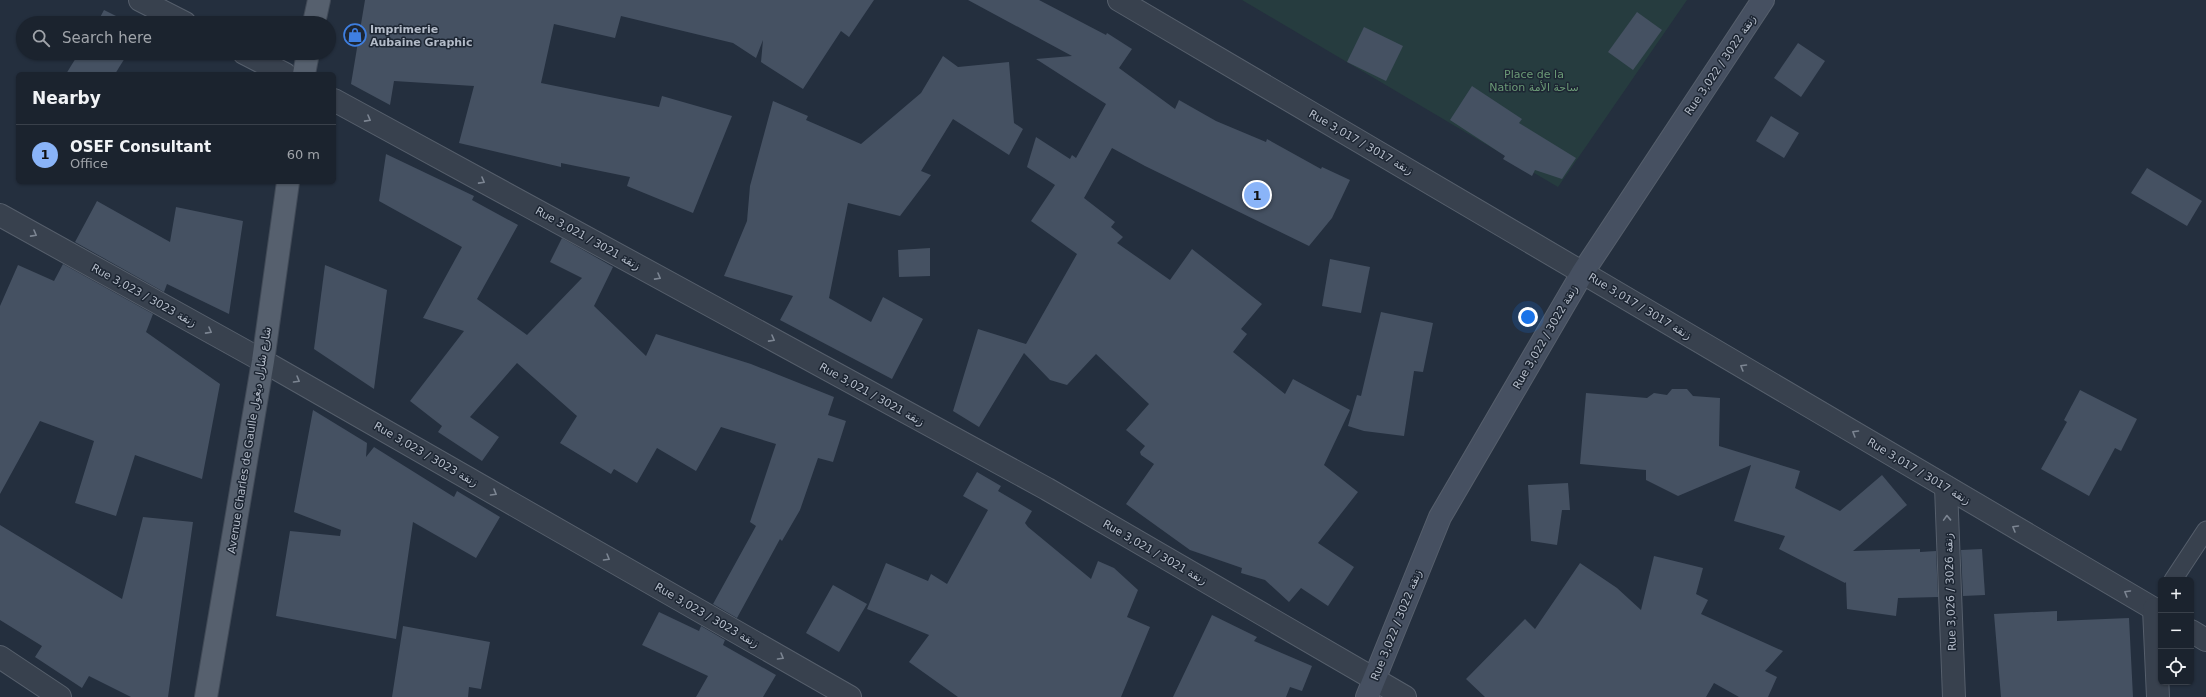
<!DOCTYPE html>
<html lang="en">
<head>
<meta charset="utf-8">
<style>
  :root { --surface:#1b232e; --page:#282f3a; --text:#f1f3f6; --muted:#a0a4aa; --line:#39404a; --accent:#8ab4f8 }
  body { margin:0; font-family:"DejaVu Sans",Cairo,sans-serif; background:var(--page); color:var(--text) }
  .controls { position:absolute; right:12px; bottom:12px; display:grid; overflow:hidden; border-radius:6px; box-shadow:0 1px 3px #0004 }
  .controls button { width:36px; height:36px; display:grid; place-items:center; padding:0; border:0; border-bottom:1px solid var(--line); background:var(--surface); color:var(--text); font:20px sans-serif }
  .you { position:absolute; left:1528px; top:317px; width:14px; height:14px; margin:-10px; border:3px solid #fff; border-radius:50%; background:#1a73e8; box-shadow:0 0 0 6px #1a73e833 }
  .badge { display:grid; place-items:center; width:26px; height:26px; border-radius:50%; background:var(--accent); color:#111; font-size:13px; font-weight:700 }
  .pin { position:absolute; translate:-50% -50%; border:2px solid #fff; box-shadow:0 1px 4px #0006 }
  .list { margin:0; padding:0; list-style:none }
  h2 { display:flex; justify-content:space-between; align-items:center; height:52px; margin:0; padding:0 16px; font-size:17px }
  h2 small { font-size:13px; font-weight:400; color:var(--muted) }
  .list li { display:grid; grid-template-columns:26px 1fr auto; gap:12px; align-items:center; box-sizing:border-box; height:60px; padding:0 16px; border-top:1px solid var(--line) }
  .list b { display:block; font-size:15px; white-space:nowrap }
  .list p { margin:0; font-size:13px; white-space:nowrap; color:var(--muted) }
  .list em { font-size:13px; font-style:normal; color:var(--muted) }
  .icon { flex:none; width:22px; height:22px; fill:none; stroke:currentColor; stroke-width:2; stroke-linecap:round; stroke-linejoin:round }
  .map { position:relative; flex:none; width:2206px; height:697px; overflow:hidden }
  .search { position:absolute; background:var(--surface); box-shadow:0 1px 3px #0004; left:16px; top:16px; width:320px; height:44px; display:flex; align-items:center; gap:10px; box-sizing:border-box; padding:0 14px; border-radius:22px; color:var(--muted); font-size:15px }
  .panel { position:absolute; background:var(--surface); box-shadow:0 1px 3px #0004; left:16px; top:72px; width:320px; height:112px; border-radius:6px }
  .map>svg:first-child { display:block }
  .green { fill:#263c3f }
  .building { fill:#455162 }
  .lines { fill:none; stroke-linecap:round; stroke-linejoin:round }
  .lane-casing { stroke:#565f6c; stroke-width:19 }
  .street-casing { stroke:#565f6c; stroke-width:24 }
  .secondary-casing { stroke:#565f6c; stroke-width:24 }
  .primary-casing { stroke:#414a57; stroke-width:24 }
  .lane { stroke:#38414e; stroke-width:17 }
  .street { stroke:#38414e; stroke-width:22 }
  .secondary { stroke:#465061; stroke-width:22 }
  .primary { stroke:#56606e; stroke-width:22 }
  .oneway { stroke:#7c8592 }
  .labels { text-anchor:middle; stroke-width:3; stroke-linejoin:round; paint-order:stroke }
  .poi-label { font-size:11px; font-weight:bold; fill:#b4bcc9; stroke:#1d2633; text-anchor:start }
  .street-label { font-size:11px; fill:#b4bcc9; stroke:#1d2633 }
  .park-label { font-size:11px; fill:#6b9a76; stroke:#1d2633 }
</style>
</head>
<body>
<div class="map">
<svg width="2206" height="697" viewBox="0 0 2206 697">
  <rect width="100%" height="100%" fill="#242f3e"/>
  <path class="green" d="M 1242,0 L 1687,0 L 1558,187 Z"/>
  <g class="building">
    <path d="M 365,0 L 874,0 L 849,37 L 841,31 L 803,89 L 761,62 L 763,40 L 756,58 L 733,43 L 621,16 L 615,38 L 554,24 L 541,83 L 659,107 L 662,96 L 732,116 L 693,213 L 627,186 L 630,177 L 561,163 L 561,167 L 459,143 L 474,86 L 394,81 L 390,105 L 351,84 Z"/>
    <path d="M 968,0 L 1039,0 L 1106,35 L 1107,33 L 1132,49 L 1119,68 L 1175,109 L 1179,100 L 1216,121 L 1266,142 L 1267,139 L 1321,169 L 1322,167 L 1350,180 L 1332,218 L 1309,246 L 1145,166 L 1112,148 L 1084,198 L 1115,222 L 1111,227 L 1123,237 L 1117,243 L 1170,280 L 1192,249 L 1262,304 L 1241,329 L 1247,334 L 1233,352 L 1285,394 L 1293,379 L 1350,410 L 1324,465 L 1358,492 L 1318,543 L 1354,567 L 1328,606 L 1301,588 L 1289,602 L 1265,580 L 1241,573 L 1242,568 L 1190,550 L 1126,504 L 1154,464 L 1141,455 L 1140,452 L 1145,446 L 1126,430 L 1149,404 L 1096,354 L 1067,385 L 1050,380 L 1024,353 L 979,427 L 953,411 L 978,329 L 1026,344 L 1077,254 L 1031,221 L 1055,185 L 1027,167 L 1036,137 L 1070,159 L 1072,155 L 1076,158 L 1106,104 L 1036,59 L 1072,56 Z"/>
    <path d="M 104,10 L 130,23 L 97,23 Z"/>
    <path d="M 1637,12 L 1662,30 L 1633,70 L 1608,52 Z"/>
    <path d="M 1364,27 L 1403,46 L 1386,81 L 1347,62 Z"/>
    <path d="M 1798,43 L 1825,61 L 1801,97 L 1774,78 Z"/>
    <path d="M 79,53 L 128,53 L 115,74 L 66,74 Z"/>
    <path d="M 943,56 L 958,67 L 1009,62 L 1014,123 L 1023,129 L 1009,155 L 953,119 L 921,171 L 931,175 L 900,216 L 848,203 L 829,298 L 871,322 L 883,297 L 923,319 L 892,379 L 780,320 L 793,296 L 724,276 L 747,221 L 750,186 L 773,101 L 808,116 L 806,120 L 861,144 L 921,93 Z"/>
    <path d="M 1472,86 L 1522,119 L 1519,123 L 1576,158 L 1562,179 L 1535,170 L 1532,176 L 1503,159 L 1505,156 L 1450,120 Z"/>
    <path d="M 1771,116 L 1799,133 L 1784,158 L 1756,141 Z"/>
    <path d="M 386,154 L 474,196 L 472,200 L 518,225 L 477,299 L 527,335 L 582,278 L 550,262 L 562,238 L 613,267 L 594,306 L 646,356 L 656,334 L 751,364 L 834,397 L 828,415 L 846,421 L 833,462 L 818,458 L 800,510 L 782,541 L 780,539 L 737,618 L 713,604 L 756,526 L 750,522 L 776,444 L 721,427 L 696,471 L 657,448 L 637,483 L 614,469 L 611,474 L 560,443 L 577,416 L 517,363 L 470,417 L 499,437 L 482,461 L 438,432 L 442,426 L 410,401 L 464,331 L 423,318 L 462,247 L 379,201 Z"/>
    <path d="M 2147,168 L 2202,201 L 2187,226 L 2131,193 Z"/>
    <path d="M 97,201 L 170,242 L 176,207 L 243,221 L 229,314 L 167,284 L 164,292 L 75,242 Z"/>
    <path d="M 930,248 L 930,276 L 899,277 L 898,250 Z"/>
    <path d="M 1330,259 L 1370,267 L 1361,313 L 1322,306 Z"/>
    <path d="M 63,264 L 153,314 L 146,332 L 220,384 L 202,479 L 135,455 L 116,516 L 75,503 L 94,441 L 40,421 L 0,494 L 0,306 L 18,265 L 54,281 Z"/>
    <path d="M 325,265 L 387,290 L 374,389 L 314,349 Z"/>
    <path d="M 1381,312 L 1433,323 L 1423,372 L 1414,371 L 1404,436 L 1364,431 L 1348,426 L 1357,395 L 1361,396 Z"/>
    <path d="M 1672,389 L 1687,389 L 1693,396 L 1720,398 L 1719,446 L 1800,471 L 1795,488 L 1840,511 L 1882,475 L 1907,505 L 1853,551 L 1920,549 L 1920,552 L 1936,551 L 1938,597 L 1898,598 L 1896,616 L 1847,609 L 1846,582 L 1845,583 L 1779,549 L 1785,536 L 1734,521 L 1751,465 L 1678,496 L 1646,480 L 1646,470 L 1580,464 L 1586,393 L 1647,398 L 1654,393 L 1667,395 Z"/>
    <path d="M 2080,390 L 2137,419 L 2121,451 L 2115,448 L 2089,496 L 2041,469 L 2067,422 L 2064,420 Z"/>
    <path d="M 313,410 L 367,443 L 366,457 L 374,447 L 454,497 L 457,491 L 500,517 L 476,558 L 413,522 L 396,639 L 276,616 L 290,531 L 340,536 L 341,530 L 294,512 Z"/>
    <path d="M 977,472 L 1001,486 L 998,491 L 1032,511 L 1025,523 L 1028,527 L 1091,579 L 1098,561 L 1114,568 L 1138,590 L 1127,617 L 1150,627 L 1121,697 L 958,697 L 909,662 L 929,635 L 867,609 L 886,563 L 928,581 L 931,574 L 947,584 L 988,510 L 963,496 Z"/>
    <path d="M 1568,483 L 1570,510 L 1562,510 L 1557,545 L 1531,541 L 1528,485 Z"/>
    <path d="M 143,517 L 193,522 L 168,697 L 131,697 L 89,676 L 82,688 L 35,657 L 42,646 L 0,620 L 0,525 L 122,599 Z"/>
    <path d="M 1982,549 L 1985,595 L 1963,596 L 1961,550 Z"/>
    <path d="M 1654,556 L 1703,568 L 1696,594 L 1708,600 L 1701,614 L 1783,651 L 1765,671 L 1777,677 L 1768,697 L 1739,697 L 1714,683 L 1706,697 L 1485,697 L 1466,679 L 1525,619 L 1535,629 L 1580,563 L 1617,588 L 1641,610 Z"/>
    <path d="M 833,585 L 867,604 L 839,652 L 806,633 Z"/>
    <path d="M 2057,611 L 2057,621 L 2129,618 L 2133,697 L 2001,697 L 1994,614 Z"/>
    <path d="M 659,612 L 699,631 L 701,626 L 725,640 L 723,645 L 776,675 L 763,697 L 696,697 L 708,676 L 642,645 Z"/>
    <path d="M 1212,615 L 1257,637 L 1254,641 L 1312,666 L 1302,691 L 1290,687 L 1286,697 L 1173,697 Z"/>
    <path d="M 403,626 L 490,642 L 481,689 L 469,687 L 468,697 L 392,697 Z"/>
  </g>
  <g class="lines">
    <g class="lane-casing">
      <path id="lane" d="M 2173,580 L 2206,530"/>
    </g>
    <g class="street-casing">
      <g id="street">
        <path d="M 140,0 L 185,23"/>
        <path d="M 1119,0 L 2161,613"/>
        <path d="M 244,53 L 285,74"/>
        <path d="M 334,100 L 1047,489 L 1405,697"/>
        <path d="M 0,215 L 263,361 L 850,697"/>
        <path d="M 1946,487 L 1954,697"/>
        <path d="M 2154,609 L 2158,697"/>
        <path d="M 2191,631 L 2206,640"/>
        <path d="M 0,657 L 60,697"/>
      </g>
    </g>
    <g class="secondary-casing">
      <path id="secondary" d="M 1367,697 L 1440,517 L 1583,272 L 1763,0"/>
    </g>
    <g class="primary-casing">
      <g id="primary">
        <path d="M 314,23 L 319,0"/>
        <path d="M 304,74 L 308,53"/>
        <path d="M 206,697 L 263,361 L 288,182"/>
      </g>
    </g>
    <use href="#lane" class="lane"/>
    <use href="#street" class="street"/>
    <use href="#secondary" class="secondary"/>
    <use href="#primary" class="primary"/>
  </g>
  <defs><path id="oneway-chevron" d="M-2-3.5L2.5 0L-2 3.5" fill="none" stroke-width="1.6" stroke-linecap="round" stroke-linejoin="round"/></defs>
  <g class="oneway">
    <use href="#oneway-chevron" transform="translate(368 119) rotate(29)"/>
    <use href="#oneway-chevron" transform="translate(482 181) rotate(29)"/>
    <use href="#oneway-chevron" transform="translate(34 234) rotate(29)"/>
    <use href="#oneway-chevron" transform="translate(658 277) rotate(29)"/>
    <use href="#oneway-chevron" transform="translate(209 331) rotate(29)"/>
    <use href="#oneway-chevron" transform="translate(772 339) rotate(29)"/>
    <use href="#oneway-chevron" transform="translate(1743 367) rotate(-149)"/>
    <use href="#oneway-chevron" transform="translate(297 380) rotate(30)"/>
    <use href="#oneway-chevron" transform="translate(1855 433) rotate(-149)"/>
    <use href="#oneway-chevron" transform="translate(494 493) rotate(30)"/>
    <use href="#oneway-chevron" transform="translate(1947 518) rotate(-92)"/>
    <use href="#oneway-chevron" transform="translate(2015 528) rotate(-150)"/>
    <use href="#oneway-chevron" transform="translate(607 558) rotate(30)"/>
    <use href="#oneway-chevron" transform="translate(2127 593) rotate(-150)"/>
    <use href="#oneway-chevron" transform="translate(781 657) rotate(30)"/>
  </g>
  <defs>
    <g id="shop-ring" transform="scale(1.15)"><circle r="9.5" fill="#1d2633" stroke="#3f7fe0" stroke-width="1.5"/><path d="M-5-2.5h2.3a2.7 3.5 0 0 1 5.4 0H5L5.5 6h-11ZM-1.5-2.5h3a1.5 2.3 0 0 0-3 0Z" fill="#3f7fe0"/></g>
  </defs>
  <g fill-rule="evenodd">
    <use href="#shop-ring" x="355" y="35"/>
  </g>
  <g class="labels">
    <g class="poi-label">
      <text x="370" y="33">Imprimerie<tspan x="370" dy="13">Aubaine Graphic</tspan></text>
    </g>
    <g class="street-label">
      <text transform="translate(1720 65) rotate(-56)" y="4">Rue 3,022 / زنقة 3022</text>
      <text transform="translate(1361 142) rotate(30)" y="4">Rue 3,017 / زنقة 3017</text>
      <text transform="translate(588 238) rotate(29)" y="4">Rue 3,021 / زنقة 3021</text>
      <text transform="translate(144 295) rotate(29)" y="4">Rue 3,023 / زنقة 3023</text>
      <text transform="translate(1640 306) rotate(31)" y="4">Rue 3,017 / زنقة 3017</text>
      <text transform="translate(1545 337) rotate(-60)" y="4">Rue 3,022 / زنقة 3022</text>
      <text transform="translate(872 394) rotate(29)" y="4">Rue 3,021 / زنقة 3021</text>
      <text transform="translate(249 440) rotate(-81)" y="4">Avenue Charles de Gaulle شارع شارل ديغول</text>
      <text transform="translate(426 454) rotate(30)" y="4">Rue 3,023 / زنقة 3023</text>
      <text transform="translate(1919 471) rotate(31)" y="4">Rue 3,017 / زنقة 3017</text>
      <text transform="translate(1155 552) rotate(30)" y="4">Rue 3,021 / زنقة 3021</text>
      <text transform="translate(1950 592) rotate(-92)" y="4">Rue 3,026 / زنقة 3026</text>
      <text transform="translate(707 615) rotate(30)" y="4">Rue 3,023 / زنقة 3023</text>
      <text transform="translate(1396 625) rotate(-68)" y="4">Rue 3,022 / زنقة 3022</text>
    </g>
    <g class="park-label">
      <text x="1534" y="78">Place de la<tspan x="1534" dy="13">Nation ساحة الأمة</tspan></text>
    </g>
  </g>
</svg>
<div class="controls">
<button>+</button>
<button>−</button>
<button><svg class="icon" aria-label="locate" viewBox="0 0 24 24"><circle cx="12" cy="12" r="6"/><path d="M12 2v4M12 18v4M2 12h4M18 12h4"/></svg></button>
</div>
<div class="you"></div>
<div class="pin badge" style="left:1257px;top:195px">1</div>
<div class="search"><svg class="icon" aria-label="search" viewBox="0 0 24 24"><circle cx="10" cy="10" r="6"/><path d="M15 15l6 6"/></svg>Search here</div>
<section class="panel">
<h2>Nearby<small></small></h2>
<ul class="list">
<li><span class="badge">1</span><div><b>OSEF Consultant</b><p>Office</p></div><em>60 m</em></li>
</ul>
</section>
</div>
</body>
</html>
